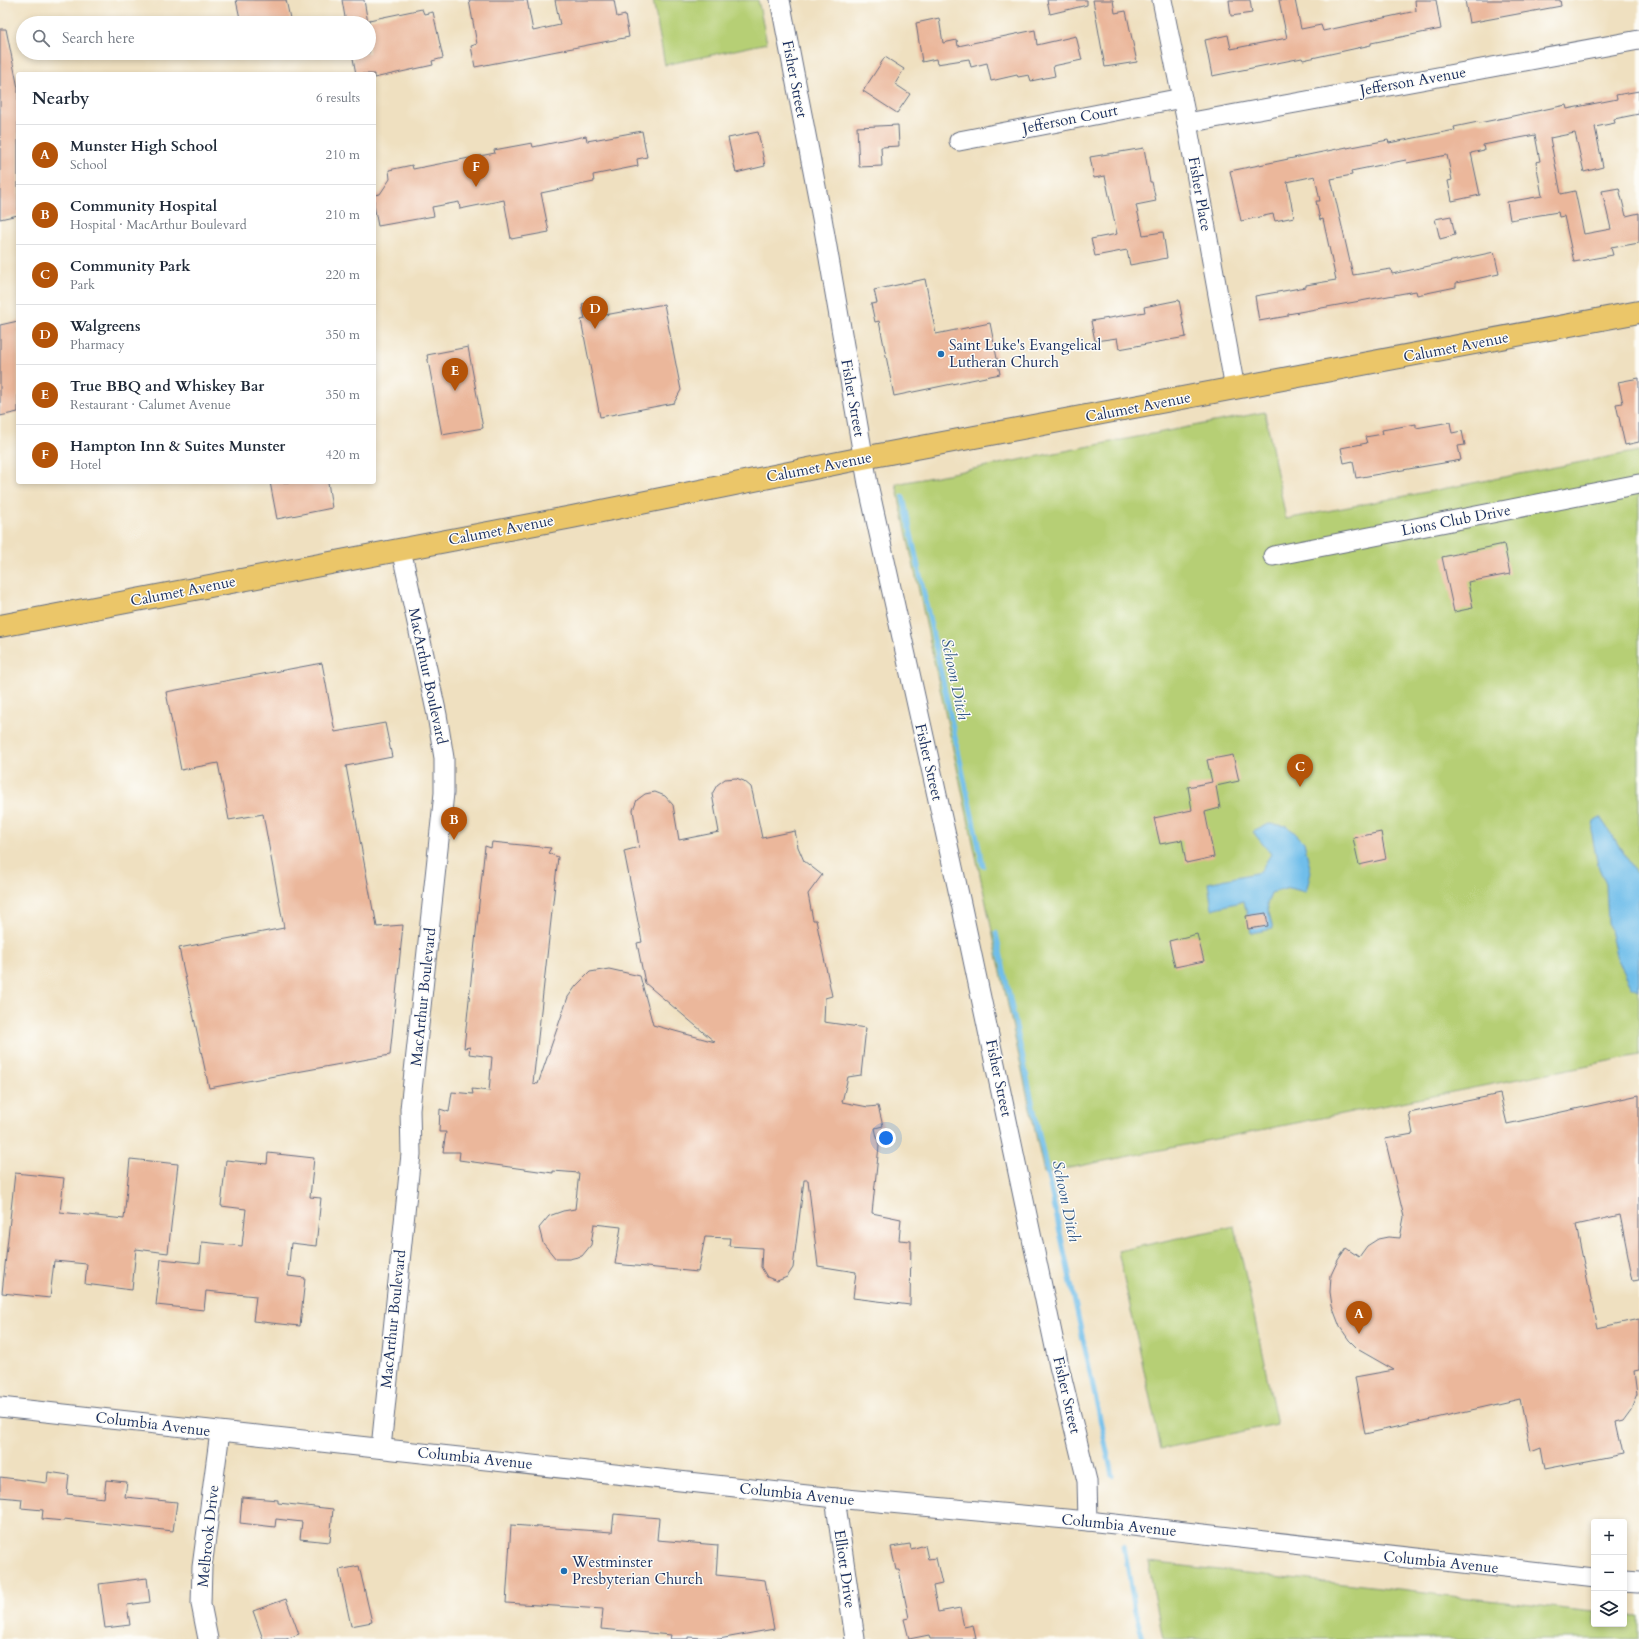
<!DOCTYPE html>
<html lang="en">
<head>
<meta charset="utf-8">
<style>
  :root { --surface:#fff; --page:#f6f6f7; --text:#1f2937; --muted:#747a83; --line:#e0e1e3; --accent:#b45309 }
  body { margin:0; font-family:Cardo,serif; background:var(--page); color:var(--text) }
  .controls { position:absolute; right:12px; bottom:12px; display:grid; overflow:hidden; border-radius:4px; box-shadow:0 2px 6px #0003 }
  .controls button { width:36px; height:36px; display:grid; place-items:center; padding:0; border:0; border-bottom:1px solid var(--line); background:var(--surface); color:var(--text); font:20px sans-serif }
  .you { position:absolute; left:886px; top:1138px; width:14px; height:14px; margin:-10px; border:3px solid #fff; border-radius:50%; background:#1a73e8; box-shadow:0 0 0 6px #1a73e833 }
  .badge { display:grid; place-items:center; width:26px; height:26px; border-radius:50%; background:var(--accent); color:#fff; font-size:13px; font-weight:700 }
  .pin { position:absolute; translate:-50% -33px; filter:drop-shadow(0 1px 2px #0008) }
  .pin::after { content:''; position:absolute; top:21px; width:14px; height:12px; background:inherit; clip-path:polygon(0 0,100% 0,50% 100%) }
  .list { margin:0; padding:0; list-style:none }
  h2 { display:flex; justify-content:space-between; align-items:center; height:52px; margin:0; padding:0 16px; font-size:17px }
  h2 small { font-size:13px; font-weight:400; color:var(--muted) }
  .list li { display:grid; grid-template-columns:26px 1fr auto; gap:12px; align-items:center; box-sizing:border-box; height:60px; padding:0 16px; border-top:1px solid var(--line) }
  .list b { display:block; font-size:15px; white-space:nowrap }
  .list p { margin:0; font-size:13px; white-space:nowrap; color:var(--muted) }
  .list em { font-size:13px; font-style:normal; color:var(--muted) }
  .icon { flex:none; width:22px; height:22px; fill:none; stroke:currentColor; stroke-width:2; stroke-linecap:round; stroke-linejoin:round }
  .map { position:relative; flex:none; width:1639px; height:1639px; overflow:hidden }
  .search { position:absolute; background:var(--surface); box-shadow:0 2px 6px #0003; left:16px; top:16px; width:360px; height:44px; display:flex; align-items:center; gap:10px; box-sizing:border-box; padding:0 14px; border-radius:22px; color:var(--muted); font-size:15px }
  .panel { position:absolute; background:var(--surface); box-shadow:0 2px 6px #0003; left:16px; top:72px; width:360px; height:412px; border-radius:4px }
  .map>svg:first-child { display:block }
  .green { fill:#b6cf74; stroke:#687f69 }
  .water { fill:#6fbeea; stroke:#4576a4 }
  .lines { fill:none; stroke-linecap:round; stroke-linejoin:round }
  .stream { stroke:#6fbeea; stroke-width:5 }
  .building { fill:#ebb79b }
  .minor-casing { stroke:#656d80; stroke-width:21 }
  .major-casing { stroke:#656d80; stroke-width:24 }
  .minor { stroke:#fff; stroke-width:19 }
  .major { stroke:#ebc669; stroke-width:22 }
  .poi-dot { fill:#1f6fb2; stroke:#fdfcf7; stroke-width:1.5 }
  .labels { text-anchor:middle; stroke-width:3; stroke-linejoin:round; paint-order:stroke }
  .street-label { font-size:15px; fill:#1b2f5e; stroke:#fdfcf7 }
  .poi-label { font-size:15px; fill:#1b2f5e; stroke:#fdfcf7; text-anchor:start }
  .water-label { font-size:16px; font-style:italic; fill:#345a88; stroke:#fdfcf7 }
</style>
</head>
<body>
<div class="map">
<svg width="1639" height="1639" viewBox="0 0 1639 1639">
  <rect width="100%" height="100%" fill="#fdfcf7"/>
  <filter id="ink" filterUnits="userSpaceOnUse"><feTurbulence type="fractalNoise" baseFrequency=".025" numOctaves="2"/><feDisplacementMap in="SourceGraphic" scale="8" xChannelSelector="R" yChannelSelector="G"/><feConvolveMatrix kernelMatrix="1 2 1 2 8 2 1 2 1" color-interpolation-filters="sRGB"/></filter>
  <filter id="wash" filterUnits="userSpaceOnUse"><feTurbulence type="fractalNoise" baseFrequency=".012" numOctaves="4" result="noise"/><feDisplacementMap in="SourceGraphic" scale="16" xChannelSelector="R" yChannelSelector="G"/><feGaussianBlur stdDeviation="0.9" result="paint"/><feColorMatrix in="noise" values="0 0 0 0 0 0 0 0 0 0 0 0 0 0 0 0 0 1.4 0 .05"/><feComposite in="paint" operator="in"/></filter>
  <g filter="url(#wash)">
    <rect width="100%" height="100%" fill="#efe0c0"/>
    <g class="green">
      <path d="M 653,0 L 758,0 L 767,43 L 665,65 Z"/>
      <path d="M 1265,412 L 1286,519 L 1639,451 L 1639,1055 L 1044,1173 L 896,484 Z"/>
      <path d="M 1235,1226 L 1277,1424 L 1161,1449 L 1118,1251 Z"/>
      <path d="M 1148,1562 L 1594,1612 L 1594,1624 L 1624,1624 L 1624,1616 L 1639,1617 L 1639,1639 L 1163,1639 Z"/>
    </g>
    <g class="water">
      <path d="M 1600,817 L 1636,872 L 1639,875 L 1639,990 L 1632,987 L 1617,959 L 1608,922 L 1606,884 L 1598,866 L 1592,835 L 1594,821 Z"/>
      <path d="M 1269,824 L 1288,826 L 1304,842 L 1311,872 L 1306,892 L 1289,888 L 1271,893 L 1267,904 L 1273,929 L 1251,933 L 1244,901 L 1212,909 L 1208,883 L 1260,872 L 1271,854 L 1253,832 Z"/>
    </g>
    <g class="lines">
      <g class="stream">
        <path d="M 903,497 L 983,866"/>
        <path d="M 996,933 L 1112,1475"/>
        <path d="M 1124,1546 L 1135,1611 L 1143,1639"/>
      </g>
    </g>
    <g id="blocks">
      <g class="building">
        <path d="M 236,0 L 286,0 L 291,23 L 241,23 Z"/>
        <path d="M 342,0 L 364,0 L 368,23 L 346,23 Z"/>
        <path d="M 469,0 L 527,0 L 533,31 L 560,25 L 555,0 L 614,0 L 617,17 L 625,15 L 629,37 L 475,67 L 471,46 L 477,44 Z"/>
        <path d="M 1047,0 L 1087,0 L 1087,5 L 1050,14 Z"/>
        <path d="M 1093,0 L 1113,0 L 1115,13 L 1126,11 L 1137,62 L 1105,67 Z"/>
        <path d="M 1229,0 L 1250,0 L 1252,13 L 1231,16 Z"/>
        <path d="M 1279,0 L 1295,0 L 1301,29 L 1321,25 L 1323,31 L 1416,11 L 1415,0 L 1436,0 L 1441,29 L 1371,43 L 1371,45 L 1303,60 L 1302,58 L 1212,76 L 1205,40 L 1228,35 L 1231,49 L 1287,38 Z"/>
        <path d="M 1465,0 L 1560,0 L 1561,6 L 1469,23 Z"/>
        <path d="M 422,9 L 424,14 L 433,12 L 443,58 L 432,61 L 433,65 L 374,78 L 374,74 L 356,74 L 352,53 L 369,53 L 369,20 Z"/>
        <path d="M 939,18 L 943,43 L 957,40 L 958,46 L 1035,30 L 1037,45 L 1076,36 L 1082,60 L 1053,66 L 1055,76 L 1031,81 L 1029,75 L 1018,77 L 1017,75 L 991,81 L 987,63 L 971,67 L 969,59 L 937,64 L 936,59 L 922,62 L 916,23 Z"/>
        <path d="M 0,29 L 6,29 L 18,88 L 18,215 L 0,219 Z"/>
        <path d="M 885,57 L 904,69 L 895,84 L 910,94 L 897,113 L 863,91 Z"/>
        <path d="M 1639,91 L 1639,114 L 1614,119 L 1615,123 L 1595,127 L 1603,167 L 1584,172 L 1575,133 L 1550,138 L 1561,194 L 1575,191 L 1584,234 L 1611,229 L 1602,191 L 1619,188 L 1626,216 L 1639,213 L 1639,243 L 1611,248 L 1613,255 L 1574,262 L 1564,216 L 1559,217 L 1558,212 L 1510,220 L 1507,202 L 1542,196 L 1536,162 L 1540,161 L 1535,135 L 1483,145 L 1484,150 L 1471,153 L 1480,195 L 1452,201 L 1448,181 L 1452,180 L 1447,155 L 1407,163 L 1406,160 L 1351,171 L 1352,175 L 1331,179 L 1353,275 L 1391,269 L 1392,274 L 1494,252 L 1499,274 L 1456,283 L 1456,287 L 1417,295 L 1416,291 L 1288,314 L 1288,316 L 1259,321 L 1255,296 L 1306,287 L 1306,285 L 1336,280 L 1329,247 L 1323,219 L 1320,220 L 1316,201 L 1320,201 L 1315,176 L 1287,182 L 1294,217 L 1275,221 L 1273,214 L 1241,221 L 1230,171 L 1347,147 L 1347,148 L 1388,140 L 1389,143 L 1455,130 L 1454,127 L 1478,122 L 1479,123 L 1566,105 L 1567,109 L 1617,99 L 1616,95 Z"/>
        <path d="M 898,125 L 899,146 L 881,147 L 882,166 L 859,167 L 857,127 Z"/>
        <path d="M 642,131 L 647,157 L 637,159 L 638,166 L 593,175 L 594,182 L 541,193 L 549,232 L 511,239 L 504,200 L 460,209 L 459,202 L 432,207 L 434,216 L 378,226 L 374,205 L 374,195 L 380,194 L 390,179 L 389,170 L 412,165 L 413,169 L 495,153 L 494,150 L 532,143 L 533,147 L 586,136 L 587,141 Z"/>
        <path d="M 758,132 L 765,166 L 736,173 L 728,138 Z"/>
        <path d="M 1144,148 L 1150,182 L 1152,182 L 1156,201 L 1136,205 L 1143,235 L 1163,232 L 1167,258 L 1130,265 L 1127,250 L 1095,256 L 1091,239 L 1117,234 L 1105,176 L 1094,178 L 1090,157 Z"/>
        <path d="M 1451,216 L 1455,235 L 1440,239 L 1435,219 Z"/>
        <path d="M 925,279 L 936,334 L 990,323 L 1000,374 L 894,396 L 879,321 L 875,322 L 871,304 L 877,303 L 874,290 Z"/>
        <path d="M 602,300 L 605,315 L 664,304 L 681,390 L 674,403 L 600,417 L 581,320 L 585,319 L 582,304 Z"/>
        <path d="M 1179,300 L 1186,337 L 1119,349 L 1117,338 L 1095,341 L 1091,321 L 1145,312 L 1144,307 Z"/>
        <path d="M 18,321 L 18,412 L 0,416 L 0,325 Z"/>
        <path d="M 468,347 L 483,428 L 442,435 L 427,355 Z"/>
        <path d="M 1639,378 L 1639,442 L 1625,445 L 1616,404 L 1623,403 L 1618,382 Z"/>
        <path d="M 1450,422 L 1452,433 L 1462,431 L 1465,445 L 1458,446 L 1461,460 L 1356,478 L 1353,461 L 1344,463 L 1341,448 L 1367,443 L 1365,437 L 1383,434 L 1382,430 L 1416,424 L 1416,428 Z"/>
        <path d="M 270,482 L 328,482 L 332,508 L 277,519 Z"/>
        <path d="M 1504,544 L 1510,574 L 1468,582 L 1473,608 L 1454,612 L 1442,557 Z"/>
        <path d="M 322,663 L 335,732 L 385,723 L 392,757 L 346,766 L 373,910 L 374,910 L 377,927 L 403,925 L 390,1055 L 209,1088 L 179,948 L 284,928 L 263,814 L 229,820 L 218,763 L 181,770 L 166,692 Z"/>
        <path d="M 1233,755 L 1239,781 L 1216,786 L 1220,808 L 1205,812 L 1214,857 L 1186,863 L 1182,840 L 1160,844 L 1154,818 L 1192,810 L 1188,787 L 1212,782 L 1207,760 Z"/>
        <path d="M 736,778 L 744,781 L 751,787 L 753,795 L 762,838 L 795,831 L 798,847 L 804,861 L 822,875 L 808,894 L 813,920 L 816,920 L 832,996 L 825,998 L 824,1022 L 866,1028 L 861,1075 L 848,1077 L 842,1102 L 868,1107 L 878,1106 L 883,1126 L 875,1128 L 879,1146 L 872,1213 L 901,1219 L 899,1240 L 911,1241 L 910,1305 L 853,1298 L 856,1272 L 818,1266 L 808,1180 L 804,1180 L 793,1268 L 787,1277 L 777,1281 L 767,1277 L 761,1267 L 762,1248 L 729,1246 L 730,1238 L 705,1237 L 698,1272 L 615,1264 L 621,1227 L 594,1224 L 591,1245 L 582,1256 L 569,1259 L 556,1259 L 543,1243 L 539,1228 L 549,1216 L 563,1211 L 575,1209 L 579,1173 L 553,1171 L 553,1173 L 459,1160 L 460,1152 L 443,1152 L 446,1132 L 439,1132 L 440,1109 L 449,1112 L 452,1092 L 473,1094 L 472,1089 L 489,1091 L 492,1057 L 469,1054 L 470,1047 L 464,1048 L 485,846 L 491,848 L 492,842 L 551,848 L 548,853 L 558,857 L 533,1083 L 538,1084 L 568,997 L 576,986 L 590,972 L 609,969 L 640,976 L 653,1025 L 715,1042 L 645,983 L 637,943 L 642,942 L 624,851 L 639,847 L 633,810 L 637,800 L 645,794 L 655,792 L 665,796 L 673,805 L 679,840 L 719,832 L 712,794 L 717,785 L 725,779 Z"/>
        <path d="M 1381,832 L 1386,859 L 1359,865 L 1353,838 Z"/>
        <path d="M 1266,913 L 1268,926 L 1248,929 L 1246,916 Z"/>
        <path d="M 1197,934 L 1204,961 L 1175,967 L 1169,941 Z"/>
        <path d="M 1500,1094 L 1507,1124 L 1639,1095 L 1639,1280 L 1633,1281 L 1620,1215 L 1576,1225 L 1597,1328 L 1639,1319 L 1639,1370 L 1634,1371 L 1637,1395 L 1631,1409 L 1623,1420 L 1615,1422 L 1622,1454 L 1545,1469 L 1541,1447 L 1531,1451 L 1520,1399 L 1365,1434 L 1355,1377 L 1394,1370 L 1359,1350 L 1349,1340 L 1340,1327 L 1332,1306 L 1330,1292 L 1331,1275 L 1338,1260 L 1346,1248 L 1359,1257 L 1367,1246 L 1378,1239 L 1388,1237 L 1400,1238 L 1404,1217 L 1385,1139 L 1413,1134 L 1409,1113 Z"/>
        <path d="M 268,1153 L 314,1158 L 310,1197 L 321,1198 L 316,1246 L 291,1243 L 288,1276 L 305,1278 L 300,1326 L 253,1321 L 256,1296 L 206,1291 L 204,1310 L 156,1305 L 161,1259 L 200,1263 L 202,1242 L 242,1246 L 246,1209 L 221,1206 L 226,1160 L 267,1164 Z"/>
        <path d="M 130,1159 L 178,1164 L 168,1253 L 136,1249 L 132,1290 L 85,1284 L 87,1264 L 54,1261 L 50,1298 L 2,1293 L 15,1173 L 64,1178 L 60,1212 L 124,1219 Z"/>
        <path d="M 48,1472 L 69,1475 L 67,1494 L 104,1498 L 106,1480 L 127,1482 L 125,1497 L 177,1502 L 173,1531 L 64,1519 L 64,1521 L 42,1519 L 43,1510 L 21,1508 L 22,1499 L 0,1497 L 0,1477 L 47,1483 Z"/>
        <path d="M 242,1497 L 278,1500 L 278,1503 L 333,1509 L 330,1542 L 300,1539 L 302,1522 L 276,1519 L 275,1527 L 240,1523 Z"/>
        <path d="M 614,1514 L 659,1518 L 657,1540 L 718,1545 L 716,1575 L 765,1580 L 774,1629 L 719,1639 L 688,1637 L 688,1639 L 670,1639 L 671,1635 L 601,1629 L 603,1609 L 506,1603 L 511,1525 L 612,1532 Z"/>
        <path d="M 910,1544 L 911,1549 L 925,1545 L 928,1559 L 936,1558 L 942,1584 L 933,1586 L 938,1612 L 960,1608 L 964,1627 L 973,1625 L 976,1639 L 930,1639 L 929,1635 L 909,1639 L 904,1619 L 909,1618 L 899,1570 L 896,1570 L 891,1547 Z"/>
        <path d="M 359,1566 L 372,1622 L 351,1626 L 339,1570 Z"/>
        <path d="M 147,1578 L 150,1602 L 127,1605 L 130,1625 L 105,1628 L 99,1584 Z"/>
        <path d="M 286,1599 L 299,1634 L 286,1639 L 263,1639 L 253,1611 Z"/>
      </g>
    </g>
  </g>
  <g filter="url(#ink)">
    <use href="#blocks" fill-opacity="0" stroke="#656d80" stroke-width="1"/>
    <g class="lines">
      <g class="minor-casing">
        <g id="minor">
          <path d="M 780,0 L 822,218 L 868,484 L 962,908 L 1059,1366 L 1087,1481 L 1088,1521"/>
          <path d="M 1162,0 L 1187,123 L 1235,389"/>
          <path d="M 1187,123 L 1639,40"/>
          <path d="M 959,141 L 1182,98"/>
          <path d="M 1273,556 L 1639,484"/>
          <path d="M 0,1407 L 835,1498 L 1088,1521 L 1594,1578"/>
          <path d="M 381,1448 L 411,1154 L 410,1109 L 444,793 L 444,758 L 437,715 L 401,549"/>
          <path d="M 835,1498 L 855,1639"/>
          <path d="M 1624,1582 L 1639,1583"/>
          <path d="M 208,1639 L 201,1604 L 202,1567 L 220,1432"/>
        </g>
      </g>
      <g class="major-casing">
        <path id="major" d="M 0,626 L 572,517 L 863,458 L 1639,312"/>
      </g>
      <use href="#minor" class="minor"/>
      <use href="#major" class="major"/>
    </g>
  </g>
  <g class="poi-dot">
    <circle cx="941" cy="354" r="4"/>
    <circle cx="564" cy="1571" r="4"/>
  </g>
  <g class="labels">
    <g class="street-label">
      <text transform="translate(795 79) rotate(79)" y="5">Fisher Street</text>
      <text transform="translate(1413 81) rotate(-10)" y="5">Jefferson Avenue</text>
      <text transform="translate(1070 119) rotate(-11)" y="5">Jefferson Court</text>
      <text transform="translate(1200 194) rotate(80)" y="5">Fisher Place</text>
      <text transform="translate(1456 347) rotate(-11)" y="5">Calumet Avenue</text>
      <text transform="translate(853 398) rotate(80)" y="5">Fisher Street</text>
      <text transform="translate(1138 407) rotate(-11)" y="5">Calumet Avenue</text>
      <text transform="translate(819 467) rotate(-11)" y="5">Calumet Avenue</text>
      <text transform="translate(1456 520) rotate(-11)" y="5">Lions Club Drive</text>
      <text transform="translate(501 530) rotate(-11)" y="5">Calumet Avenue</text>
      <text transform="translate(183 591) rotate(-11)" y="5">Calumet Avenue</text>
      <text transform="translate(428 676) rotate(78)" y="5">MacArthur Boulevard</text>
      <text transform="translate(929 762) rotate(77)" y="5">Fisher Street</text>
      <text transform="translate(423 997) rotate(-84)" y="5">MacArthur Boulevard</text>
      <text transform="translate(999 1078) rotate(78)" y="5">Fisher Street</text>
      <text transform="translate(393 1319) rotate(-84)" y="5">MacArthur Boulevard</text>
      <text transform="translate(1067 1395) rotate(77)" y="5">Fisher Street</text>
      <text transform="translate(153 1424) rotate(7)" y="5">Columbia Avenue</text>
      <text transform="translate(475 1458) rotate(6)" y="5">Columbia Avenue</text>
      <text transform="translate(797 1494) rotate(6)" y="5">Columbia Avenue</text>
      <text transform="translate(1119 1525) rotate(6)" y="5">Columbia Avenue</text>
      <text transform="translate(208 1536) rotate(-84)" y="5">Melbrook Drive</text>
      <text transform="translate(1441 1562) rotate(6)" y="5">Columbia Avenue</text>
      <text transform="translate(845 1569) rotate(82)" y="5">Elliott Drive</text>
    </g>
    <g class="poi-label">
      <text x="949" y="350">Saint Luke's Evangelical<tspan x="949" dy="17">Lutheran Church</tspan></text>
      <text x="572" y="1567">Westminster<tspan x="572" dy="17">Presbyterian Church</tspan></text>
    </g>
    <g class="water-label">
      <text transform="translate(956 679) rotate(78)" y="6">Schoon Ditch</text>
      <text transform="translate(1067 1201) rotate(78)" y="6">Schoon Ditch</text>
    </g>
  </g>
</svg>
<div class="controls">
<button>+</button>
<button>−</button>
<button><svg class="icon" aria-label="layers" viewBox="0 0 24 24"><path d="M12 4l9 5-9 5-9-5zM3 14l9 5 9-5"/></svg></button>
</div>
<div class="you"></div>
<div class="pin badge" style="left:1359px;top:1334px">A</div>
<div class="pin badge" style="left:454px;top:840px">B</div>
<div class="pin badge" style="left:1300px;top:787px">C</div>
<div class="pin badge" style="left:595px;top:329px">D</div>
<div class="pin badge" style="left:455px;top:391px">E</div>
<div class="pin badge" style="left:476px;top:187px">F</div>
<div class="search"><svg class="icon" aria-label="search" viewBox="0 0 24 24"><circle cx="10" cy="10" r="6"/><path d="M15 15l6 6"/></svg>Search here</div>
<section class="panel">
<h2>Nearby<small>6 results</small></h2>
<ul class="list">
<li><span class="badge">A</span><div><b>Munster High School</b><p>School</p></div><em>210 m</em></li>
<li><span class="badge">B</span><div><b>Community Hospital</b><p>Hospital · MacArthur Boulevard</p></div><em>210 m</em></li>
<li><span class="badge">C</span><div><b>Community Park</b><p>Park</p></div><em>220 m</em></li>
<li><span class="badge">D</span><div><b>Walgreens</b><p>Pharmacy</p></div><em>350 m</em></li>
<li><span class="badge">E</span><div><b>True BBQ and Whiskey Bar</b><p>Restaurant · Calumet Avenue</p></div><em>350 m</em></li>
<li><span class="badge">F</span><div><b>Hampton Inn &amp; Suites Munster</b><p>Hotel</p></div><em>420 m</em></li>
</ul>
</section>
</div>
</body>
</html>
